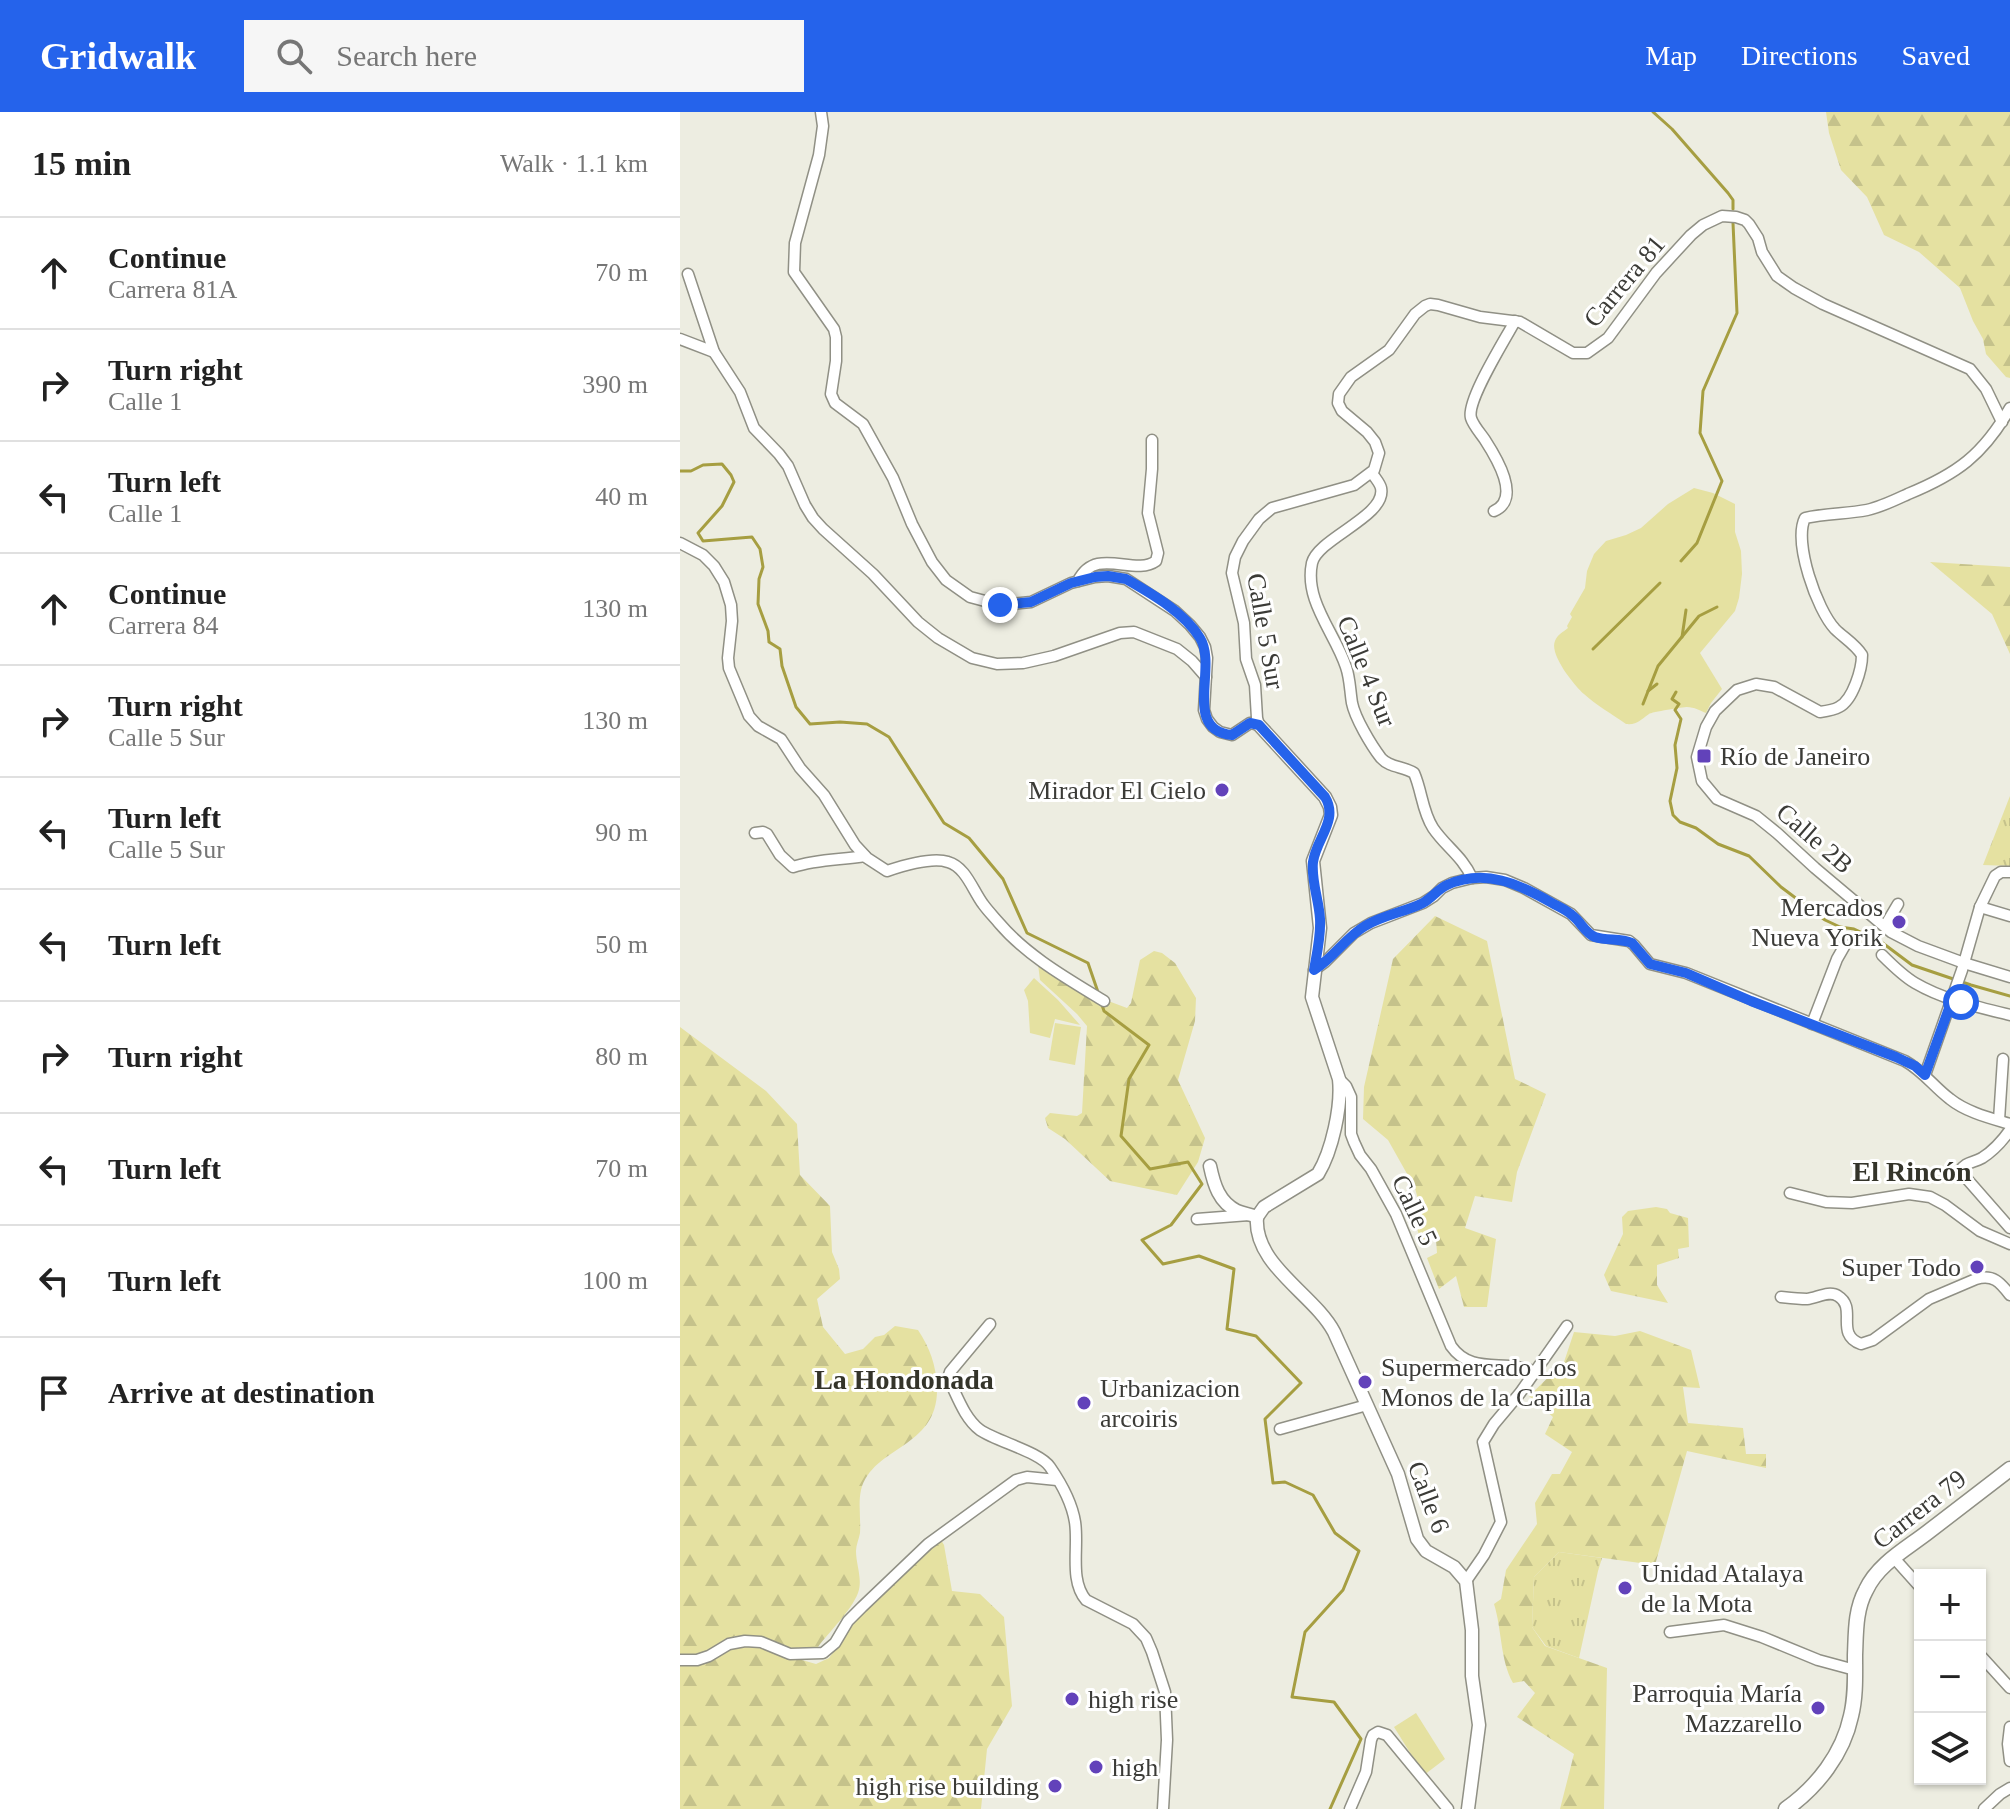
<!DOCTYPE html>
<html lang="en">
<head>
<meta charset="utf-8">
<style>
  :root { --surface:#fff; --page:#f6f6f6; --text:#222; --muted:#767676; --line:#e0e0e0; --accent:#2563eb }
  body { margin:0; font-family:Georgia,serif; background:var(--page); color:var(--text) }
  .controls { position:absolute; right:24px; bottom:24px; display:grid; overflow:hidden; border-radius:0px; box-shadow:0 2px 6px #0004 }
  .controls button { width:72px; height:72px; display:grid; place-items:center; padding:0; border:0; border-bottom:2px solid var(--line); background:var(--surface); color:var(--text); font:40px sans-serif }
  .stop { position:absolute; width:24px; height:24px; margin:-18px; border:6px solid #2563eb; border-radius:50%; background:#fff }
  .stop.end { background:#2563eb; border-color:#fff; box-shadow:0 2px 8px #0008 }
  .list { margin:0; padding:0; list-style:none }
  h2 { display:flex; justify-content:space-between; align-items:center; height:104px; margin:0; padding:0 32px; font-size:34px }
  h2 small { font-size:26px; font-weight:400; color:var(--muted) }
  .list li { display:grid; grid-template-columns:52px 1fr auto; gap:24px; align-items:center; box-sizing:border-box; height:112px; padding:0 32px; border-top:2px solid var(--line) }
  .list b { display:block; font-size:30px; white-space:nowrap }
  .list p { margin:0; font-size:26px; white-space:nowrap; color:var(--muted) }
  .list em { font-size:26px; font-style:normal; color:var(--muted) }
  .icon { flex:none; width:44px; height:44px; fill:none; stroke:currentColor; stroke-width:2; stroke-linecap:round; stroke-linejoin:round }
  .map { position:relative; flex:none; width:1330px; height:1697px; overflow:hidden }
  header { display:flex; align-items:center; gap:48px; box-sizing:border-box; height:112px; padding:0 40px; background:var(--accent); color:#fff }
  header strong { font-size:38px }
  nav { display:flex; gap:44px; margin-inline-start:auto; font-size:28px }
  .search { width:560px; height:72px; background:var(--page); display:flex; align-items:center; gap:20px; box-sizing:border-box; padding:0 28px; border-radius:0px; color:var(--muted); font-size:30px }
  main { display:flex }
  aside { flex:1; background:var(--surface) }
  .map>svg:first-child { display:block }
  .grass { fill:url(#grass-tufts) }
  .forest { fill:url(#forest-firs) }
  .green { fill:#e5e1a1 }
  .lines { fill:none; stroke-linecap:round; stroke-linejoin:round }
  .stream { stroke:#a69e41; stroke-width:3 }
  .minor-casing { stroke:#909085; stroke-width:13 }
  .tertiary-casing { stroke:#909085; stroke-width:15 }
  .secondary-casing { stroke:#909085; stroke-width:17 }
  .minor { stroke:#fff; stroke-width:10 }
  .tertiary { stroke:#fff; stroke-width:12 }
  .secondary { stroke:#fff; stroke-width:14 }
  .route { stroke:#2563eb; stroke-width:10 }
  .poi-dot { fill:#6242ba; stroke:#fff; stroke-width:3 }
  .labels { text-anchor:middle; stroke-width:6; stroke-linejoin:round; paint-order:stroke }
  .street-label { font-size:26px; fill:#3b3b37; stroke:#fff }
  .poi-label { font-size:26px; fill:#3b3b37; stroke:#fff; text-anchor:start }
  .neighbourhood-label { font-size:28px; font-weight:bold; fill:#34342a; stroke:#fff }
</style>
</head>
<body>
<header>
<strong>Gridwalk</strong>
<div class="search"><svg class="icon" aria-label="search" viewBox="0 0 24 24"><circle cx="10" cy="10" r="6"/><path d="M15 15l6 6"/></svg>Search here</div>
<nav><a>Map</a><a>Directions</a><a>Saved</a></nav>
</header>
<main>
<aside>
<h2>15 min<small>Walk · 1.1 km</small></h2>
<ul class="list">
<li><svg class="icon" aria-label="ahead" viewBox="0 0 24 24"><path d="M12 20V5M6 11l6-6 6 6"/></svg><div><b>Continue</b><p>Carrera 81A</p></div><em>70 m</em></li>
<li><svg class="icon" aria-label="right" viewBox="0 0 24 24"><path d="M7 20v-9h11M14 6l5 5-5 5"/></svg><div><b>Turn right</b><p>Calle 1</p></div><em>390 m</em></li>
<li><svg class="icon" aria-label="left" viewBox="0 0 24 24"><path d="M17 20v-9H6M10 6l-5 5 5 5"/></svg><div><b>Turn left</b><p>Calle 1</p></div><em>40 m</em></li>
<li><svg class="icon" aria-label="ahead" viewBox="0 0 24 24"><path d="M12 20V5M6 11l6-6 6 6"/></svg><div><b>Continue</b><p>Carrera 84</p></div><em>130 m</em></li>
<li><svg class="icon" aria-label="right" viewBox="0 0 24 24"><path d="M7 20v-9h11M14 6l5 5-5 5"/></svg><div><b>Turn right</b><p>Calle 5 Sur</p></div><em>130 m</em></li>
<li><svg class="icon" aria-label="left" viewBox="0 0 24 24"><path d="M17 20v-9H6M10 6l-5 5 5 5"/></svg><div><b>Turn left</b><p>Calle 5 Sur</p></div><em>90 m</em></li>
<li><svg class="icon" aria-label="left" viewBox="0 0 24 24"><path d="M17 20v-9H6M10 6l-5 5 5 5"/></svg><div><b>Turn left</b></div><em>50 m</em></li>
<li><svg class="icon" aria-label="right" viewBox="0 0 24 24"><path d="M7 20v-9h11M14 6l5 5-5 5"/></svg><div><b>Turn right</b></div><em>80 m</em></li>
<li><svg class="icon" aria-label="left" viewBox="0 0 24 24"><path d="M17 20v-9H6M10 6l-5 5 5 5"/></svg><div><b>Turn left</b></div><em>70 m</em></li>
<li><svg class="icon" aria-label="left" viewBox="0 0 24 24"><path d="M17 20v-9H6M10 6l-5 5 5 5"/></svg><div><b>Turn left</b></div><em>100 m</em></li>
<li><svg class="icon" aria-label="arrive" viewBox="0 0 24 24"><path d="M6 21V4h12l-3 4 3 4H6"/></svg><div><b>Arrive at destination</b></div></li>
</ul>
</aside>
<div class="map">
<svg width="1330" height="1697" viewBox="0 0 1330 1697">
  <defs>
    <pattern id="grass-tufts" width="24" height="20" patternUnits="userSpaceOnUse" patternTransform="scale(2)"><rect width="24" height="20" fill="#e5e1a1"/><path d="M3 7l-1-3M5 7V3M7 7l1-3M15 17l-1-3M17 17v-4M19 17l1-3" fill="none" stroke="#c5c28b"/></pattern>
    <pattern id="forest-firs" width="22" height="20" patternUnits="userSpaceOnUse" patternTransform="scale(2)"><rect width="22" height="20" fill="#e5e1a1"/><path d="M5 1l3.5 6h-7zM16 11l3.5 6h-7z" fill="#c5c28b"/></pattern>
  </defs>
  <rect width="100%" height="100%" fill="#edede1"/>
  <g class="grass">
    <path d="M 1330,684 L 1330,754 L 1303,753 Z"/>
    <path d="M 879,1440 L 922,1446 L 918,1459 L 899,1546 L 866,1534 L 852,1515 L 854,1465 Z"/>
  </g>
  <g class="forest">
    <path d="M 1146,0 L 1330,0 L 1330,266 L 1326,265 L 1306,242 L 1303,227 L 1293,209 L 1280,176 L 1239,140 L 1204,123 L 1187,85 L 1161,58 L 1149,21 Z"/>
    <path d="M 1250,450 L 1330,455 L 1330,542 L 1312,502 Z"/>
    <path d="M 755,804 L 807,829 L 835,967 L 866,982 L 837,1060 L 832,1090 L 795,1084 L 785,1116 L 816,1127 L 807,1195 L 784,1195 L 776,1164 L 759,1177 L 747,1146 L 757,1141 L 756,1128 L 740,1127 L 737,1116 L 744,1111 L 735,1076 L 708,1028 L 683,1007 L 684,975 L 713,847 Z"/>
    <path d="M 474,839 L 482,841 L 495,851 L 516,886 L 515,909 L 498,968 L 525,1026 L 518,1050 L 497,1083 L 430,1069 L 385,1027 L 368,1016 L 365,1006 L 370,1001 L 397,1004 L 402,1001 L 407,914 L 397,902 L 360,868 L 358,852 L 431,890 L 447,896 L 451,891 L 460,848 Z"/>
    <path d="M 0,915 L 86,979 L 117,1012 L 120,1063 L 150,1094 L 152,1140 L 159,1157 L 160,1167 L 137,1187 L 143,1215 L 165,1242 L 183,1237 L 195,1225 L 204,1223 L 215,1214 L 238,1218 C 250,1236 256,1253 257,1275 C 259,1337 193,1333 181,1378 C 178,1392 181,1407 180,1421 C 179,1427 176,1433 176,1439 C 176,1453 183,1467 178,1481 C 171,1499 149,1520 138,1535 L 118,1538 L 85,1527 L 55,1524 L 30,1539 L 6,1544 L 0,1543 Z"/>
    <path d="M 976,1095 L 987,1097 L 990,1101 L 1008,1106 L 1009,1135 L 998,1137 L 999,1146 L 977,1153 L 977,1173 L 988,1191 L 931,1179 L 924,1163 L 943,1122 L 942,1105 L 948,1099 Z"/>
    <path d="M 960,1219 L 1011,1238 L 1020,1276 L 1003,1275 L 1008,1311 L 1063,1316 L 1066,1342 L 1086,1342 L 1086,1356 L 1007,1339 L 975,1453 L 879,1440 L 854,1465 L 852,1515 L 865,1534 L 927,1556 L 924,1697 L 880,1697 L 894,1642 L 837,1605 L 855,1581 L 844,1569 L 833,1571 C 820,1548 822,1517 814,1492 L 821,1487 L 826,1458 L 857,1412 L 855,1391 L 872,1362 L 880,1362 L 892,1340 L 865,1322 L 873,1305 L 849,1284 L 884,1250 L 894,1220 L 935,1224 Z"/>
    <path d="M 261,1428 L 264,1433 L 272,1479 L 300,1482 L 324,1505 L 332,1594 L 307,1637 L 301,1697 L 0,1697 L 0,1552 L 24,1552 L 50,1537 L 72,1534 L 136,1552 L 149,1546 L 177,1507 L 257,1429 Z"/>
  </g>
  <g class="green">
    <path d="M 1014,376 L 1033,381 L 1055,392 L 1055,420 L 1061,439 L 1062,462 L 1059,486 L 1055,499 L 1020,541 L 1042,577 L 1031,591 L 1026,601 C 1021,599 1014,595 1007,595 C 1004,595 971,600 969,602 C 960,608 958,613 946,612 C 932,602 916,593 904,582 C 894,573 869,542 875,529 C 877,523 883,520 888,516 L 887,514 L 892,505 L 890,502 L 905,476 L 907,459 L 914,442 L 926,429 L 946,423 L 961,416 L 988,392 Z"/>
    <path d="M 354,866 L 378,888 L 400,913 L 375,907 L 370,926 L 350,921 L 348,889 L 344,878 Z"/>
    <path d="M 375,911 L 401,915 L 395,953 L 369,948 Z"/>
    <path d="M 736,1601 L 765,1647 L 744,1663 L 714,1615 Z"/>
  </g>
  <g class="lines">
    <g class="stream">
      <path d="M 973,0 L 992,17 L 1048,81 L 1053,88 L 1053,97"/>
      <path d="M 0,359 L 11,359 L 23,353 L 42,352 L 51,363 L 54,370 L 42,394 L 18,421 L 23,429 L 72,425 L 80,437 L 83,455 L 79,467 L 78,492 L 88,519 L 89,530 L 100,537 L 102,554 L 116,595 L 130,612 L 160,610 L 187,612 L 209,625 L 264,711 L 289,726 L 323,767 L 347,821 L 408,851 L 419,883"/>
      <path d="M 1001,449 L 1017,431 L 1042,369 L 1020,321 L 1023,279 L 1057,201 L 1053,111"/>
      <path d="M 1002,525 L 1006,498"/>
      <path d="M 913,537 L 980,471"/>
      <path d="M 968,579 L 977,572"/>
      <path d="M 996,580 L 992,587 L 999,592 L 995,598 L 1001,607 L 995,633 L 997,656 L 990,689 L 993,703 L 1000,710 L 1016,716 L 1038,732 L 1069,744 L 1101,775 L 1145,808 L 1160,815 L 1174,817 L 1200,829 L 1232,853 L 1291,873 L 1330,884"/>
      <path d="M 963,592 L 978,554 L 1019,504 L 1037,495"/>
      <path d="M 421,890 L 424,899 L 469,933 L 449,967 L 441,1024 L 470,1057 L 508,1050 L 522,1072 L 491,1113 L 462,1128 L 483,1152 L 519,1144 L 554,1157 L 547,1217 L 576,1224 L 621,1271 L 585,1307 L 593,1371 L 605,1370 L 633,1383 L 655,1421 L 679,1439 L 663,1478 L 625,1520 L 612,1585 L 654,1590 L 681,1627 L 650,1697"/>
    </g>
    <g class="minor-casing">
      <g id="minor">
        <path d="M 141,0 L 143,14 L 139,43 L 115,131 L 114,160 L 154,217 L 156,225 L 156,249 L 151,282 L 155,291 L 183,312 L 213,366 L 232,412 L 252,450 L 266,468 L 290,485 L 320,493 L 351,490 L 391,471 L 415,465 L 428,464 L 446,467 L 495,499 L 510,513 L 520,525 L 525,535 L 527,546 L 524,598 L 527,607 L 533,615 L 540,620 L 552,623 L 570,611 L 579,613 L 577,606 L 575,573 L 566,547 L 564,511 L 552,461 L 555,445 L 563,429 L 579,407 L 592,396 L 674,373 L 694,358 L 699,341 L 695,330 L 687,320 L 662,299 L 658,291 L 659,282 L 671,265 L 709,238 L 735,202 L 745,194 L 750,192 L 758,193 L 800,205 L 840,210 L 893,241 L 907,241 L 928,226 L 976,161 L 1011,123 L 1023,113 L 1042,104 L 1056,105 L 1065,108 L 1069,112 L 1078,126 L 1082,140 L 1097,164 L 1114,176 L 1143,192 L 1290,257 L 1306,277 L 1322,310"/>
        <path d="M 8,162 L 34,240 L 60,280 L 74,316 L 99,342 L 108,354 L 125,393 L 133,406 L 143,417 L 193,462 L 238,510 L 258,526 L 292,546 L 317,552 L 343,551 L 374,544 L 440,521 L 454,520 L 497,537 L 512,549 L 526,565"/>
        <path d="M 0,227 L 34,240"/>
        <path d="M 1330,296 C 1303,343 1277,362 1228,382 C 1215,388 1201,395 1187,398 C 1167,402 1146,401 1125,406 C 1113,430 1137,498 1155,517 C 1164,526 1175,532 1182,543 C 1182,557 1173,588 1159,595 C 1154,598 1147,599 1140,600 L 1094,575 L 1076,572 L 1057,578 L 1035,599 L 1026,615 L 1017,645 L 1022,669 L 1037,687 L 1076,704 L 1097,721 L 1135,756 L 1211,820 L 1238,834 L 1284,851 L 1330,865"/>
        <path d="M 692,361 C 695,366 700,371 701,376 C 707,404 638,426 632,451 C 624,489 655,521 666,555 C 670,566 670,579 672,591 C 675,606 691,633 701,646 C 710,656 723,654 734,661 C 742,679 742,699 753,716 C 765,734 783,745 792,766"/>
        <path d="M 814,399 C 842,387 816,345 805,328 C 801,322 793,313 791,306 C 786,289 825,228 835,209"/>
        <path d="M 0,431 L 23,443 L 34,454 L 44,470 L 51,493 L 52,509 L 48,546 L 49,556 L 69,604 L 78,614 L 101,627 L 120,656 L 144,683 L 175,733 L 187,746 L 207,759 C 222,754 253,745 268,750 C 286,755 293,779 303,792 C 308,799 314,805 319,811 C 347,844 388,867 424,889"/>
        <path d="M 398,469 C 416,433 454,465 476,449 L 478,441 L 468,401 L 472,357 L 472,328"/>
        <path d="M 75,721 L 83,720 L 87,722 L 100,743 L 113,755 C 137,747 160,748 185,744"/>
        <path d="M 1300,795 L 1330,804"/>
        <path d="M 1205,814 L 1218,792"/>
        <path d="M 1202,843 C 1212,853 1223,864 1235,871 C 1264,888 1298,895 1330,903"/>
        <path d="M 634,858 L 645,850 L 674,821 L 691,811 L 743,791 L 754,784 L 762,776 L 772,771 L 792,766 L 806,765 L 825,768 L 844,776 L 891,802 L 911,823 L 949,829 L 954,833 L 970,852 L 1006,861 L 1225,949 C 1243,959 1254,975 1270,987 C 1286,1000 1310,1006 1330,1012"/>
        <path d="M 1132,912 L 1157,847 L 1165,833"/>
        <path d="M 1245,963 L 1282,858 L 1300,795 L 1315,764 L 1321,760 L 1330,760"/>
        <path d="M 659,967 L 666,974 L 671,985 L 671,1022 L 674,1030 L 680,1043 L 691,1057 L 716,1102 L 771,1234 C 792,1264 825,1246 855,1260"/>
        <path d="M 1319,1008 L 1323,947"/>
        <path d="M 1330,1018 C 1323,1028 1313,1039 1302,1046 C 1293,1051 1285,1050 1280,1059 L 1330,1116"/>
        <path d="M 1110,1081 L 1146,1090 L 1172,1091 L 1229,1082 L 1250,1085 L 1265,1093 L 1300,1119 L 1330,1132"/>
        <path d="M 517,1107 L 569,1103"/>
        <path d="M 1101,1185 C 1110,1186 1118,1187 1127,1187 C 1137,1186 1149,1178 1158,1184 C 1178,1196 1154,1222 1181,1232 L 1193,1228 L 1249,1187 L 1296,1167 C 1313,1162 1320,1170 1330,1183"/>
        <path d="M 310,1212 L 270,1260 L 268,1266 C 277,1283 284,1306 300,1318 C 318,1330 360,1340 370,1355 C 381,1371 392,1391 395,1410 C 399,1435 389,1468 406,1488 L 453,1512 L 466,1526 L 472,1540 L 485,1580 L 487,1628 L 483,1697"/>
        <path d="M 600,1317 L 687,1293"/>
        <path d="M 1214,1446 L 1240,1475"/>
        <path d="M 786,1469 L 804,1443 L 821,1410 L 803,1330 L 814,1312 L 840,1281 L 887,1214"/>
        <path d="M 990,1520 L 1044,1513 L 1082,1525 L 1138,1548 L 1175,1558"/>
        <path d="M 1300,1543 L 1330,1576"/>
        <path d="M 0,1548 L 17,1548 L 29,1544 L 49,1532 L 65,1529 L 81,1530 L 110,1542 L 143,1541 L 155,1531 L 168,1509 L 182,1495 L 248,1432 L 336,1368 L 347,1365 L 377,1368"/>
        <path d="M 1330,1615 L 1328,1632 L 1330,1649"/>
        <path d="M 670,1697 L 686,1660 L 691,1628 L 693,1623 L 698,1620 L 707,1623 L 768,1697"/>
        <path d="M 1304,1697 L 1320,1682 L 1330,1676"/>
      </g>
    </g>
    <g class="tertiary-casing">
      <g id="tertiary">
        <path d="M 530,1054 C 534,1073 539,1090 557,1099 C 564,1102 570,1102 577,1105"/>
        <path d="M 577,1105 C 573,1153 634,1182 654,1220 L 718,1362 L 737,1427 L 746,1439 L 774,1455 L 786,1469 L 792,1518 L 792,1564 L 799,1613 L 788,1697"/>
        <path d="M 577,1105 L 584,1095 L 638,1062 C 652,1039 662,994 659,967 L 632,885 L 640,816 L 633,749 L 651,703 L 650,695 L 645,685 L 579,613"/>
      </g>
    </g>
    <g class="secondary-casing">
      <path id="secondary" d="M 1106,1697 C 1137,1675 1163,1642 1171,1604 C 1176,1584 1175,1563 1175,1543 C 1176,1521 1175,1498 1186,1478 C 1198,1452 1226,1437 1248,1420 C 1275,1399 1303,1378 1330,1357"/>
    </g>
    <use href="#minor" class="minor"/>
    <use href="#tertiary" class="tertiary"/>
    <use href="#secondary" class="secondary"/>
  </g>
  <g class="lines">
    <path class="route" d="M 320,493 L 351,490 L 391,471 L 415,465 L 428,464 L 446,467 C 472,482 504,500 520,526 C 538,555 502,618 552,623 L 570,611 L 579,613 L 645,685 C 659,708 636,727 633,750 C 631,769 639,788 640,807 C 641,824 637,841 634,858 C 654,846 666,825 685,814 C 703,803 725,800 743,791 C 752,786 758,777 767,773 C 805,756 839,772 872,791 C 879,795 887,798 893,804 C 901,810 905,821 915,825 C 927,829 940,826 952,831 L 970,852 L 1006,861 L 1071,889 L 1216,945 L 1235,954 L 1245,963 L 1272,888 L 1281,890"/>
  </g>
  <g class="poi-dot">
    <rect x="1016" y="636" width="16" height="16" rx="4"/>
    <circle cx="542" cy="678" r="8"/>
    <circle cx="1219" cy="810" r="8"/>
    <circle cx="1297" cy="1155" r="8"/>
    <circle cx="685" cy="1270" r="8"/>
    <circle cx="404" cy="1291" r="8"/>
    <circle cx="945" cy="1476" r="8"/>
    <circle cx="392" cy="1587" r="8"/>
    <circle cx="1138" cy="1596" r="8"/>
    <circle cx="416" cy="1655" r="8"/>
    <circle cx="375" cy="1674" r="8"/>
  </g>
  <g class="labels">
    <g class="street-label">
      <text transform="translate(944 169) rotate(-50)" y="9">Carrera 81</text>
      <text transform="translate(586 519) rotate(80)" y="9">Calle 5 Sur</text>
      <text transform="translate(687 559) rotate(68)" y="9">Calle 4 Sur</text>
      <text transform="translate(1135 726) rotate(41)" y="9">Calle 2B</text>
      <text transform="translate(735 1098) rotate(65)" y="9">Calle 5</text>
      <text transform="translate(749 1385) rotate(69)" y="9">Calle 6</text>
      <text transform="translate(1239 1397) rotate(-38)" y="9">Carrera 79</text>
    </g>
    <g class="poi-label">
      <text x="1040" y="653">Río de Janeiro</text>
      <text x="526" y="687" text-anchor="end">Mirador El Cielo</text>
      <text x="1203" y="804" text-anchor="end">Mercados<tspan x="1203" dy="30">Nueva Yorik</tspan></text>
      <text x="1281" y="1164" text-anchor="end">Super Todo</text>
      <text x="701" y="1264">Supermercado Los<tspan x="701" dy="30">Monos de la Capilla</tspan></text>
      <text x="420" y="1285">Urbanizacion<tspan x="420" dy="30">arcoiris</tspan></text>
      <text x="961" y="1470">Unidad Atalaya<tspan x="961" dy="30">de la Mota</tspan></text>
      <text x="1122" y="1590" text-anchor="end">Parroquia María<tspan x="1122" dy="30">Mazzarello</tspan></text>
      <text x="408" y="1596">high rise</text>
      <text x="432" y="1664">high</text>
      <text x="359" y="1683" text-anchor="end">high rise building</text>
    </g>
    <g class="neighbourhood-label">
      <text x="1232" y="1069">El Rincón</text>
      <text x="224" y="1277">La Hondonada</text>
    </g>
  </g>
</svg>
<div class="controls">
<button>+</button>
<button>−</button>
<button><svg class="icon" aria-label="layers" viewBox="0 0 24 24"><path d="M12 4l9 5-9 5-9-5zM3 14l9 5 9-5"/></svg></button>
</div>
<div class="stop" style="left:1281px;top:890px"></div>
<div class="stop end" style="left:320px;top:493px"></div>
</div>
</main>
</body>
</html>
